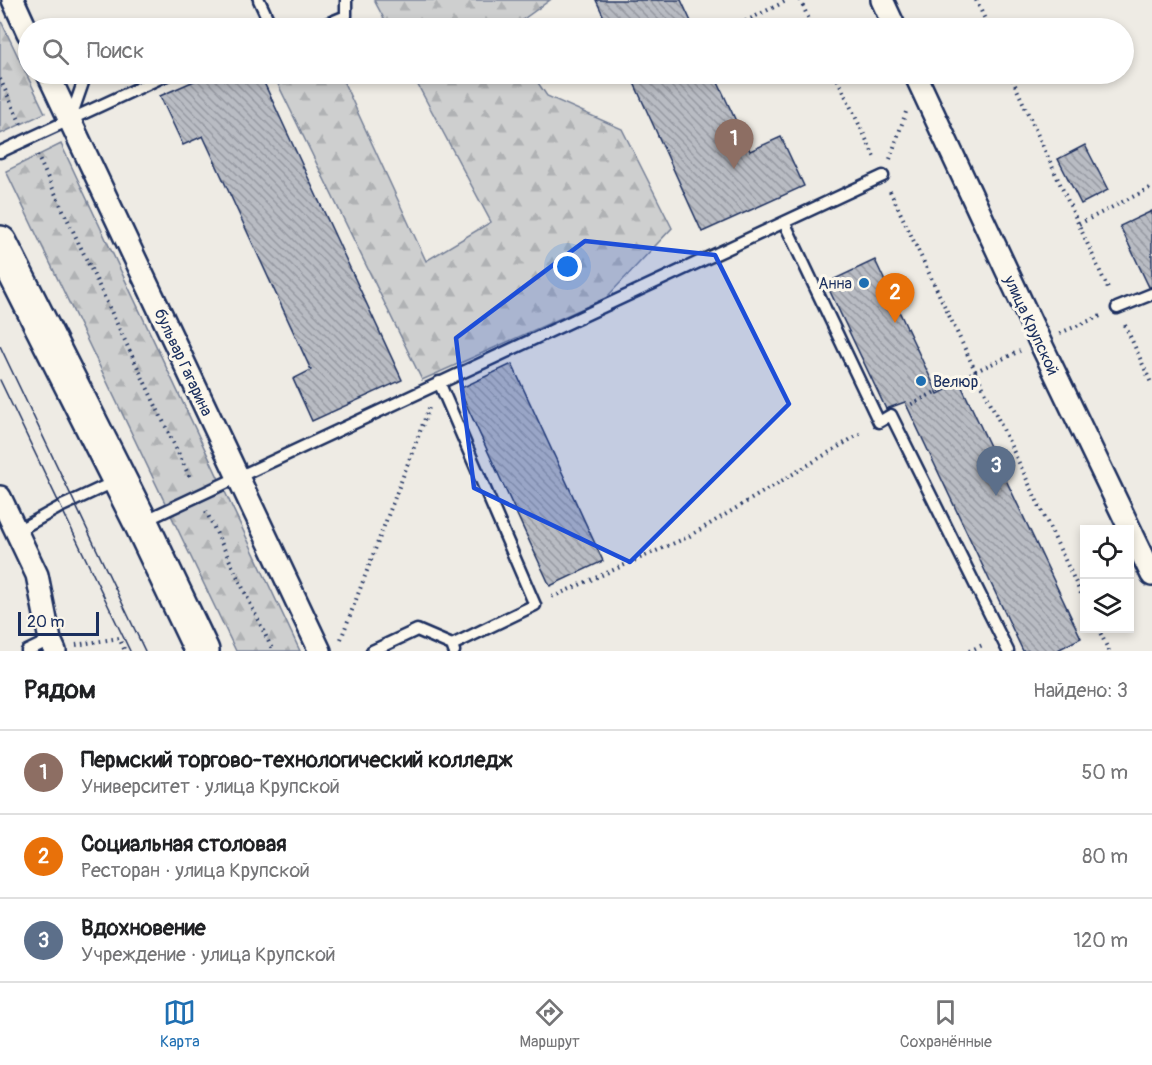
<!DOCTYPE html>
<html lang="ru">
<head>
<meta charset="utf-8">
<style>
  :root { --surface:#fff; --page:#f2f2f2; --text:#202124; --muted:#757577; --line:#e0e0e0; --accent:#1f6fb2 }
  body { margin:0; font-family:Pangolin,sans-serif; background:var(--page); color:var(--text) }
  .controls { position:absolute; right:18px; bottom:18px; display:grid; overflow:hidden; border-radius:0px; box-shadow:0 3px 9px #0003 }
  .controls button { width:54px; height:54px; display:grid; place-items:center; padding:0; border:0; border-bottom:2px solid var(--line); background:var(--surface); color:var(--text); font:30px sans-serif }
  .scale { position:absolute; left:18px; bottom:15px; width:81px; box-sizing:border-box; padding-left:6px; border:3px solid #1b2f5e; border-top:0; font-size:16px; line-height:21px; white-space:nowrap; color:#1b2f5e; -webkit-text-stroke:4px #fbf7ec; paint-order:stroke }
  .you { position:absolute; left:568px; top:267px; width:21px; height:21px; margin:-15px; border:4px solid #fff; border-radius:50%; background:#1a73e8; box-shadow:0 0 0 9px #1a73e833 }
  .badge { display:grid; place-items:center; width:39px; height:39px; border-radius:50%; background:var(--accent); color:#fff; font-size:20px; font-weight:700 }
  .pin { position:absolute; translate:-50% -50px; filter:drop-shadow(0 2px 3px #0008) }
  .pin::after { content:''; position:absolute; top:32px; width:21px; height:18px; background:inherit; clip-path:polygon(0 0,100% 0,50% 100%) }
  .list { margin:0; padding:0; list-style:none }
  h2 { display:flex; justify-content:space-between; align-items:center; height:78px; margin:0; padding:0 24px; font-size:26px }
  h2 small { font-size:20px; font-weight:400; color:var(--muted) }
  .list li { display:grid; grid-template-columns:39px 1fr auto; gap:18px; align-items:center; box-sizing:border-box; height:84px; padding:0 24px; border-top:2px solid var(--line) }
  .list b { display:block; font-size:22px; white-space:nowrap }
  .list p { margin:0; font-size:20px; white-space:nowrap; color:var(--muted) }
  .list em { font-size:20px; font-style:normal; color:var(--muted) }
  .icon { flex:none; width:33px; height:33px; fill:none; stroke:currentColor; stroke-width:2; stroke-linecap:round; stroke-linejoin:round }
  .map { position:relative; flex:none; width:1152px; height:651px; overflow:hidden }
  .search { position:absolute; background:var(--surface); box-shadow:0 3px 9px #0003; left:18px; right:18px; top:18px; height:66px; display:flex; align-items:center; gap:15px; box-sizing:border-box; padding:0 21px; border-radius:33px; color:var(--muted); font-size:22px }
  .sheet { height:330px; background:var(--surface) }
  nav { display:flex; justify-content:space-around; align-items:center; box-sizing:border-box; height:84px; border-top:2px solid var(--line); background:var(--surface); font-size:16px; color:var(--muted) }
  nav a { display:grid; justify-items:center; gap:3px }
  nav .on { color:var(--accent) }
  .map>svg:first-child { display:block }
  .forest { fill:url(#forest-firs); stroke:#747f96; stroke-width:1.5 }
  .building { fill:url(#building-back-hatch); stroke:#1b2f5e; stroke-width:1.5 }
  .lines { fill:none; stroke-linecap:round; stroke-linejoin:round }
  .lane-casing { stroke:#1b2f5e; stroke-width:15 }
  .street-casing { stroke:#1b2f5e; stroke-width:26 }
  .primary-casing { stroke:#1b2f5e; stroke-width:38 }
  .path { stroke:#1b2f5e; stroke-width:4; stroke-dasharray:1.5 4.5; stroke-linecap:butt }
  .lane { stroke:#fbf7ec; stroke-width:10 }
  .street { stroke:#fbf7ec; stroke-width:21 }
  .primary { stroke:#fbf7ec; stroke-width:33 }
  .tram { stroke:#1b2f5e; stroke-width:1.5 }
  .marked { fill:#1d4ed8; fill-opacity:0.2; stroke:#1d4ed8; stroke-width:4.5; stroke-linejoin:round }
  .poi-dot { fill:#1f6fb2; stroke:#fbf7ec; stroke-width:2 }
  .labels { text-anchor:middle; stroke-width:6; stroke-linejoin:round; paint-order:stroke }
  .poi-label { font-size:16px; fill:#1b2f5e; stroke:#fbf7ec; text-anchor:end }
  .street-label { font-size:16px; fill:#1b2f5e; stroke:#fbf7ec }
</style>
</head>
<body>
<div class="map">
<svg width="1152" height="651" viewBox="0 0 1152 651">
  <defs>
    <pattern id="forest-firs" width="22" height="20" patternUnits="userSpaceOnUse" patternTransform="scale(1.5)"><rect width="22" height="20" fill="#cecfcf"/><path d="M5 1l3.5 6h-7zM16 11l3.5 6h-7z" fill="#b0b2b4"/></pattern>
    <pattern id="building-back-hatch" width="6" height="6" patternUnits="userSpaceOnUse" patternTransform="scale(1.5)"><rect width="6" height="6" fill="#b9bcc3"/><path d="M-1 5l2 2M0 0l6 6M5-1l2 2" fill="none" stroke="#9699a2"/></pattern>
  </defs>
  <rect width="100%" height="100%" fill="#eeebe4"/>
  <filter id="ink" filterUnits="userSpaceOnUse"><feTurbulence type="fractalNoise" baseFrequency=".0167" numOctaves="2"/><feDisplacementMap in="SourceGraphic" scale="12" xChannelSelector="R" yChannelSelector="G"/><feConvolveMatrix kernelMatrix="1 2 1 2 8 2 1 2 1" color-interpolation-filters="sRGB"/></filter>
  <g filter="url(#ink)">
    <g class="forest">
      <path d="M 374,0 L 550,0 L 511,28 L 389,28 Z"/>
      <path d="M 0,19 L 45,113 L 0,134 Z"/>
      <path d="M 273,74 L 340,74 L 426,261 L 491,222 L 412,74 L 532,74 L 547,96 L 622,129 L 672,228 L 606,298 L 422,380 Z"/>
      <path d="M 61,144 L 300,651 L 236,651 L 6,171 Z"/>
    </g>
    <g class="building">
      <path d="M 596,0 L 681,0 L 694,28 L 609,28 Z"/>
      <path d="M 210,74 L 260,74 L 402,380 L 312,421 L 293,379 L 311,370 L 203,136 L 183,145 L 160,96 Z"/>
      <path d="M 630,74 L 714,74 L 750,151 L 781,137 L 804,186 L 702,232 Z"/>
      <path d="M 1085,145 L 1108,190 L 1081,204 L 1058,159 Z"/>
      <path d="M 1152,211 L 1152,287 L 1149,287 L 1120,226 Z"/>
      <path d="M 875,260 L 938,394 L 960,383 L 1081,638 L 1056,651 L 1023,651 L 905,402 L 886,409 L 826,283 Z"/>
      <path d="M 512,364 L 603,561 L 550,586 L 459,389 Z"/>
    </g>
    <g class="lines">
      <g class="lane-casing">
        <g id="lane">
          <path d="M 259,0 L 271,26 L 275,28"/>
          <path d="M 317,28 L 346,16 L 346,0"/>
          <path d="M 71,117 L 86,74"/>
          <path d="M 0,152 L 169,74"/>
          <path d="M 785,224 L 879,422 L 891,415 L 1008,651"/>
          <path d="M 1117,308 L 1152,294"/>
          <path d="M 439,382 L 535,605 L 452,645 L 454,651"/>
          <path d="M 144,521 L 883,176"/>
          <path d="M 17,531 L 60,507 L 116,481"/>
          <path d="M 27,651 L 50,640"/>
          <path d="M 372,651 L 417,630 L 452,645"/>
        </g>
      </g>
      <g class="street-casing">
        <g id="street">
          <path d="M 13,0 L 28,33"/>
          <path d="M 882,0 L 895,28"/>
          <path d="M 48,74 L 320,651"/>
          <path d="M 915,74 L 1040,342 L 1152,575"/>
          <path d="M 0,497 L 37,575 L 50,640 L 55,651"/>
        </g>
      </g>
      <g class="primary-casing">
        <path id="primary" d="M 0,243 L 141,523 L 202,651"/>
      </g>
      <g class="path">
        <path d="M 800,0 L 813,28"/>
        <path d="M 976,0 L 989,28"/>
        <path d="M 740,24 L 788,0"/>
        <path d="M 835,74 L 876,160"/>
        <path d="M 1010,74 L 1109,291"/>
        <path d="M 0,79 L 21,124"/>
        <path d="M 37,155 L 191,480"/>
        <path d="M 890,159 L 906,112"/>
        <path d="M 890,191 L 1084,600"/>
        <path d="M 1079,224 L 1152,187"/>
        <path d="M 1125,325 L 1152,385"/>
        <path d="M 1060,333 L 1103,315"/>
        <path d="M 906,407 L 976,371 L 1020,351"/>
        <path d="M 206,511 L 273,651"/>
        <path d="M 552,597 L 688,537 L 863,432"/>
        <path d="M 1098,628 L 1109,651"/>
        <path d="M 341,639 L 429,408"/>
        <path d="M 76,645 L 119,638 L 125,651"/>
        <path d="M 969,651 L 985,644"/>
      </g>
      <use href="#lane" class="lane"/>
      <use href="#street" class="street"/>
      <use href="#primary" class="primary"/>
      <g class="tram">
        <path d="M 0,346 L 145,651"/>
        <path d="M 0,380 L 130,651"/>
      </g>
    </g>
  </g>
  <path class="marked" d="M 585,241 L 715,255 L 789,404 L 630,562 L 474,488 L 456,338 Z"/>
  <g class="poi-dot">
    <circle cx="864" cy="283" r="6"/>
    <circle cx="921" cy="381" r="6"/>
  </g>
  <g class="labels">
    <g class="poi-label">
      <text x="852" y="289">Анна</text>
      <text x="933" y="387" text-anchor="start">Велюр</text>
    </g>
    <g class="street-label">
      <text transform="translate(1032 325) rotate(65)" y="6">улица Крупской</text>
      <text transform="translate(184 362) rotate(65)" y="6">бульвар Гагарина</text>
    </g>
  </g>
</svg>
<div class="controls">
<button><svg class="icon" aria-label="locate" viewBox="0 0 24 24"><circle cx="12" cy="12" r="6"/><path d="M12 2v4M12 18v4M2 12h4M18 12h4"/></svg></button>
<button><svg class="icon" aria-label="layers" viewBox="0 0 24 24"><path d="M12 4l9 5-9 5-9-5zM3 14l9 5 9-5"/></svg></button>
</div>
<div class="scale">20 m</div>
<div class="you"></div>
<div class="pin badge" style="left:734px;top:169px;background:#8d6e63">1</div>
<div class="pin badge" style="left:895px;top:323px;background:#e8710a">2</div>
<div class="pin badge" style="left:996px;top:496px;background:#5c6f8a">3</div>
<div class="search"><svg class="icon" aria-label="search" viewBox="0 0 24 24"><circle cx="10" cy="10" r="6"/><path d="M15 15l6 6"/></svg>Поиск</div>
</div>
<section class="sheet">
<h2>Рядом<small>Найдено: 3</small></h2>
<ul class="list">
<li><span class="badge" style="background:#8d6e63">1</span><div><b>Пермский торгово-технологический колледж</b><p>Университет · улица Крупской</p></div><em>50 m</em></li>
<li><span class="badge" style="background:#e8710a">2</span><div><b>Социальная столовая</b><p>Ресторан · улица Крупской</p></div><em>80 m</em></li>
<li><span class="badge" style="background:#5c6f8a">3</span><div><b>Вдохновение</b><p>Учреждение · улица Крупской</p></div><em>120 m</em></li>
</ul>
</section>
<nav>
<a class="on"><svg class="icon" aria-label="map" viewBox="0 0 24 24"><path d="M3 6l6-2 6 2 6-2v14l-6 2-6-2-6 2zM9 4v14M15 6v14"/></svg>Карта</a>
<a><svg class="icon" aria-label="directions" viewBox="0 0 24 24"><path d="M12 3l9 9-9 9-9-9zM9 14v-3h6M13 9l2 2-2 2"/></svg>Маршрут</a>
<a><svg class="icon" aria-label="saved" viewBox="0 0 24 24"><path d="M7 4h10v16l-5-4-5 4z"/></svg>Сохранённые</a>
</nav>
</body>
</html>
